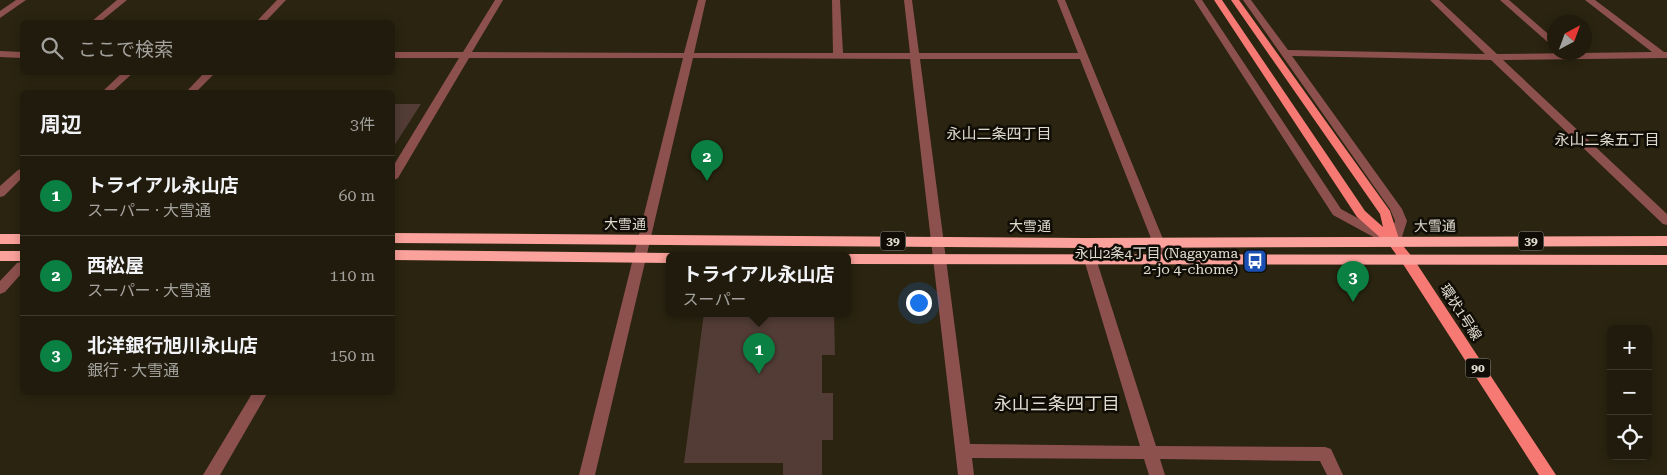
<!DOCTYPE html>
<html lang="ja">
<head>
<meta charset="utf-8">
<style>
  :root { --surface:#201b0c; --page:#2d281a; --text:#f1f3f6; --muted:#a2a19d; --line:#3d392d; --accent:#0b8043 }
  body { margin:0; font-family:"Roboto Serif","Noto Sans JP",serif; background:var(--page); color:var(--text) }
  .controls { position:absolute; right:15px; bottom:15px; display:grid; overflow:hidden; border-radius:8px; box-shadow:0 2px 12px #0003 }
  .controls button { width:45px; height:45px; display:grid; place-items:center; padding:0; border:0; border-bottom:1px solid var(--line); background:var(--surface); color:var(--text); font:25px sans-serif }
  .compass { position:absolute; left:1547px; top:15px; width:45px; height:45px; border-radius:50%; background:var(--surface); box-shadow:0 2px 12px #0003; rotate:41deg }
  .you { position:absolute; left:918px; top:302px; width:18px; height:18px; margin:-12px; border:4px solid #fff; border-radius:50%; background:#1a73e8; box-shadow:0 0 0 8px #1a73e833 }
  .badge { display:grid; place-items:center; width:32px; height:32px; border-radius:50%; background:var(--accent); color:#fff; font-size:16px; font-weight:700 }
  .pin { position:absolute; translate:-50% -41px; filter:drop-shadow(0 1px 2px #0008) }
  .pin::after { content:''; position:absolute; top:26px; width:18px; height:15px; background:inherit; clip-path:polygon(0 0,100% 0,50% 100%) }
  .popup { position:absolute; left:666px; top:252px; width:185px; height:65px; box-sizing:border-box; display:grid; place-content:center; border-radius:8px; background:var(--surface); filter:drop-shadow(0 1px 4px #0005); font-size:16px; white-space:nowrap; color:var(--muted) }
  .popup b { font-size:19px; color:var(--text) }
  .popup::after { content:''; position:absolute; left:50%; top:100%; margin-left:-10px; border:10px solid transparent; border-top-color:var(--surface) }
  .list { margin:0; padding:0; list-style:none }
  h2 { display:flex; justify-content:space-between; align-items:center; height:65px; margin:0; padding:0 20px; font-size:21px }
  h2 small { font-size:16px; font-weight:400; color:var(--muted) }
  .list li { display:grid; grid-template-columns:32px 1fr auto; gap:15px; align-items:center; box-sizing:border-box; height:80px; padding:0 20px; border-top:1px solid var(--line) }
  .list b { display:block; font-size:19px; white-space:nowrap }
  .list p { margin:0; font-size:16px; white-space:nowrap; color:var(--muted) }
  .list em { font-size:16px; font-style:normal; color:var(--muted) }
  .icon { flex:none; width:28px; height:28px; fill:none; stroke:currentColor; stroke-width:2; stroke-linecap:round; stroke-linejoin:round }
  .map { position:relative; flex:none; width:1667px; height:475px; overflow:hidden }
  .search { position:absolute; background:var(--surface); box-shadow:0 2px 12px #0003; left:20px; top:20px; width:375px; height:55px; display:flex; align-items:center; gap:12px; box-sizing:border-box; padding:0 18px; border-radius:8px; color:var(--muted); font-size:19px }
  .panel { position:absolute; background:var(--surface); box-shadow:0 2px 12px #0003; left:20px; top:90px; width:375px; height:305px; border-radius:8px }
  .map>svg:first-child { display:block }
  .building { fill:#523c35 }
  .lines { fill:none; stroke-linecap:round; stroke-linejoin:round }
  .minor { fill:#8d514d; fill-rule:evenodd }
  .major { fill:#f67974; fill-rule:evenodd }
  .highway { fill:#fca29c; fill-rule:evenodd }
  .labels { text-anchor:middle; stroke-width:5; stroke-linejoin:round; paint-order:stroke }
  .shield { fill:#100d06; stroke:#a29e93; stroke-width:1 }
  .shield-label { font-size:12px; font-weight:bold; fill:#e0dcd0 }
  .street-label { font-size:14px; fill:#e0dcd0; stroke:#100d06 }
  .poi-label { font-size:14px; fill:#e0dcd0; stroke:#100d06; text-anchor:end }
  .neighbourhood-label { font-size:15px; fill:#e0dcd0; stroke:#100d06 }
  .near-neighbourhood-label { font-size:18px; fill:#e0dcd0; stroke:#100d06 }
</style>
</head>
<body>
<div class="map">
<svg width="1667" height="475" viewBox="0 0 1667 475">
  <rect width="100%" height="100%" fill="#2a2410"/>
  <g class="building">
    <path d="M 392,104 L 421,104 L 392,149 Z"/>
    <path d="M 704,313 L 834,313 L 835,355 L 822,355 L 822,393 L 833,393 L 833,440 L 822,440 L 822,475 L 783,475 L 783,463 L 684,463 Z"/>
  </g>
  <g class="lines">
    <g class="minor">
      <path d="M 16,0 L 26,0 L 0,18 L 0,11 Z"/>
      <path d="M 117,0 L 127,0 L 100,22 L 91,22 Z"/>
      <path d="M 277,0 L 286,0 L 265,22 L 256,22 Z"/>
      <path d="M 495,0 L 503,0 L 472,52 L 684,53 L 698,0 L 706,0 L 694,53 L 833,53 L 832,0 L 840,0 L 843,53 L 910,53 L 904,0 L 912,0 L 919,53 L 1078,53 L 1057,0 L 1065,0 L 1172,261 L 1166,265 L 1160,261 L 1080,59 L 920,59 L 970,444 L 1140,446 L 1079,243 L 1085,239 L 1091,243 L 1156,446 L 1325,447 L 1331,449 L 1343,475 L 1327,475 L 1320,461 L 1160,459 L 1165,475 L 1149,475 L 1144,459 L 972,458 L 974,475 L 958,475 L 910,59 L 693,58 L 595,475 L 579,475 L 683,58 L 469,58 L 398,178 L 392,181 L 392,168 L 459,58 L 392,58 L 392,52 L 463,52 Z"/>
      <path d="M 1194,0 L 1202,0 L 1341,209 L 1390,236 L 1395,221 L 1390,209 L 1243,0 L 1251,0 L 1288,50 L 1485,54 L 1430,0 L 1439,0 L 1497,54 L 1652,52 L 1585,0 L 1595,0 L 1664,52 L 1667,52 L 1667,58 L 1503,60 L 1667,214 L 1667,225 L 1663,224 L 1491,60 L 1292,56 L 1402,209 L 1407,221 L 1400,243 L 1398,246 L 1390,246 L 1333,215 Z"/>
      <path d="M 1500,0 L 1509,0 L 1554,39 L 1554,46 L 1551,45 Z"/>
      <path d="M 0,51 L 22,52 L 22,58 L 0,57 Z"/>
      <path d="M 123,72 L 134,72 L 112,92 L 102,92 Z"/>
      <path d="M 205,72 L 216,72 L 196,92 L 186,92 Z"/>
      <path d="M 22,169 L 22,178 L 4,196 L 0,197 L 0,186 L 18,170 Z"/>
      <path d="M 22,262 L 22,273 L 5,292 L 0,294 L 0,281 L 17,263 Z"/>
      <path d="M 253,392 L 268,392 L 220,475 L 203,475 Z"/>
    </g>
    <path class="major" d="M 1214,0 L 1222,0 L 1365,211 L 1383,227 L 1380,214 L 1231,0 L 1239,0 L 1390,211 L 1400,242 L 1413,258 L 1556,475 L 1539,475 L 1403,264 L 1390,246 L 1357,217 Z"/>
    <g class="highway">
      <path d="M 392,233 L 1085,238 L 1667,236 L 1667,246 L 1085,248 L 392,243 Z"/>
      <rect x="0" y="234" width="22" height="10"/>
      <path d="M 392,250 L 670,253 L 676,255 L 670,255 L 670,263 L 392,260 Z"/>
      <rect x="0" y="251" width="22" height="10"/>
      <path d="M 848,254 L 1667,255 L 1667,265 L 848,264 L 848,255 L 843,255 Z"/>
    </g>
  </g>
  <defs>
    <g id="bus-square" transform="scale(1.25)"><rect x="-9" y="-9" width="18" height="18" rx="4" fill="#1a4fb4" stroke="#100d06"/><path d="M-5-6H5V4H4V6H2V4H-2V6H-4V4H-5ZM-3.5-4V0h7V-4ZM-3.5 1.2v1.5H-2V1.2ZM2 1.2v1.5H3.5V1.2Z" fill="#fff"/></g>
  </defs>
  <g fill-rule="evenodd">
    <use href="#bus-square" x="1255" y="261"/>
  </g>
  <g class="labels">
    <g class="shield">
      <rect x="880.5" y="231.5" width="25" height="19" rx="4"/>
      <rect x="1518.5" y="231.5" width="25" height="19" rx="4"/>
      <rect x="1465.5" y="358.5" width="25" height="19" rx="4"/>
    </g>
    <g class="shield-label">
      <text x="893" y="245">39</text>
      <text x="1531" y="245">39</text>
      <text x="1478" y="372">90</text>
    </g>
    <g class="street-label">
      <text x="625" y="229">大雪通</text>
      <text x="1030" y="231">大雪通</text>
      <text transform="translate(1435 226) rotate(-1)" y="5">大雪通</text>
      <text transform="translate(1461 312) rotate(57)" y="5">環状1号線</text>
    </g>
    <g class="poi-label">
      <text x="1238" y="258">永山2条4丁目 (Nagayama<tspan x="1238" dy="16">2-jo 4-chome)</tspan></text>
    </g>
    <g class="neighbourhood-label">
      <text x="999" y="139">永山二条四丁目</text>
      <text x="1607" y="145">永山二条五丁目</text>
    </g>
    <g class="near-neighbourhood-label">
      <text x="1057" y="410">永山三条四丁目</text>
    </g>
  </g>
</svg>
<div class="controls">
<button>+</button>
<button>−</button>
<button><svg class="icon" aria-label="locate" viewBox="0 0 24 24"><circle cx="12" cy="12" r="6"/><path d="M12 2v4M12 18v4M2 12h4M18 12h4"/></svg></button>
</div>
<svg class="compass" viewBox="-18 -18 36 36"><path d="M0-13l5 13h-10z" fill="#e53935"/><path d="M0 13l5-13h-10z" fill="#a2a19d"/></svg>
<div class="you"></div>
<div class="pin badge" style="left:759px;top:374px">1</div>
<div class="popup"><b>トライアル永山店</b>スーパー</div>
<div class="pin badge" style="left:707px;top:181px">2</div>
<div class="pin badge" style="left:1353px;top:302px">3</div>
<div class="search"><svg class="icon" aria-label="search" viewBox="0 0 24 24"><circle cx="10" cy="10" r="6"/><path d="M15 15l6 6"/></svg>ここで検索</div>
<section class="panel">
<h2>周辺<small>3件</small></h2>
<ul class="list">
<li><span class="badge">1</span><div><b>トライアル永山店</b><p>スーパー · 大雪通</p></div><em>60 m</em></li>
<li><span class="badge">2</span><div><b>西松屋</b><p>スーパー · 大雪通</p></div><em>110 m</em></li>
<li><span class="badge">3</span><div><b>北洋銀行旭川永山店</b><p>銀行 · 大雪通</p></div><em>150 m</em></li>
</ul>
</section>
</div>
</body>
</html>
